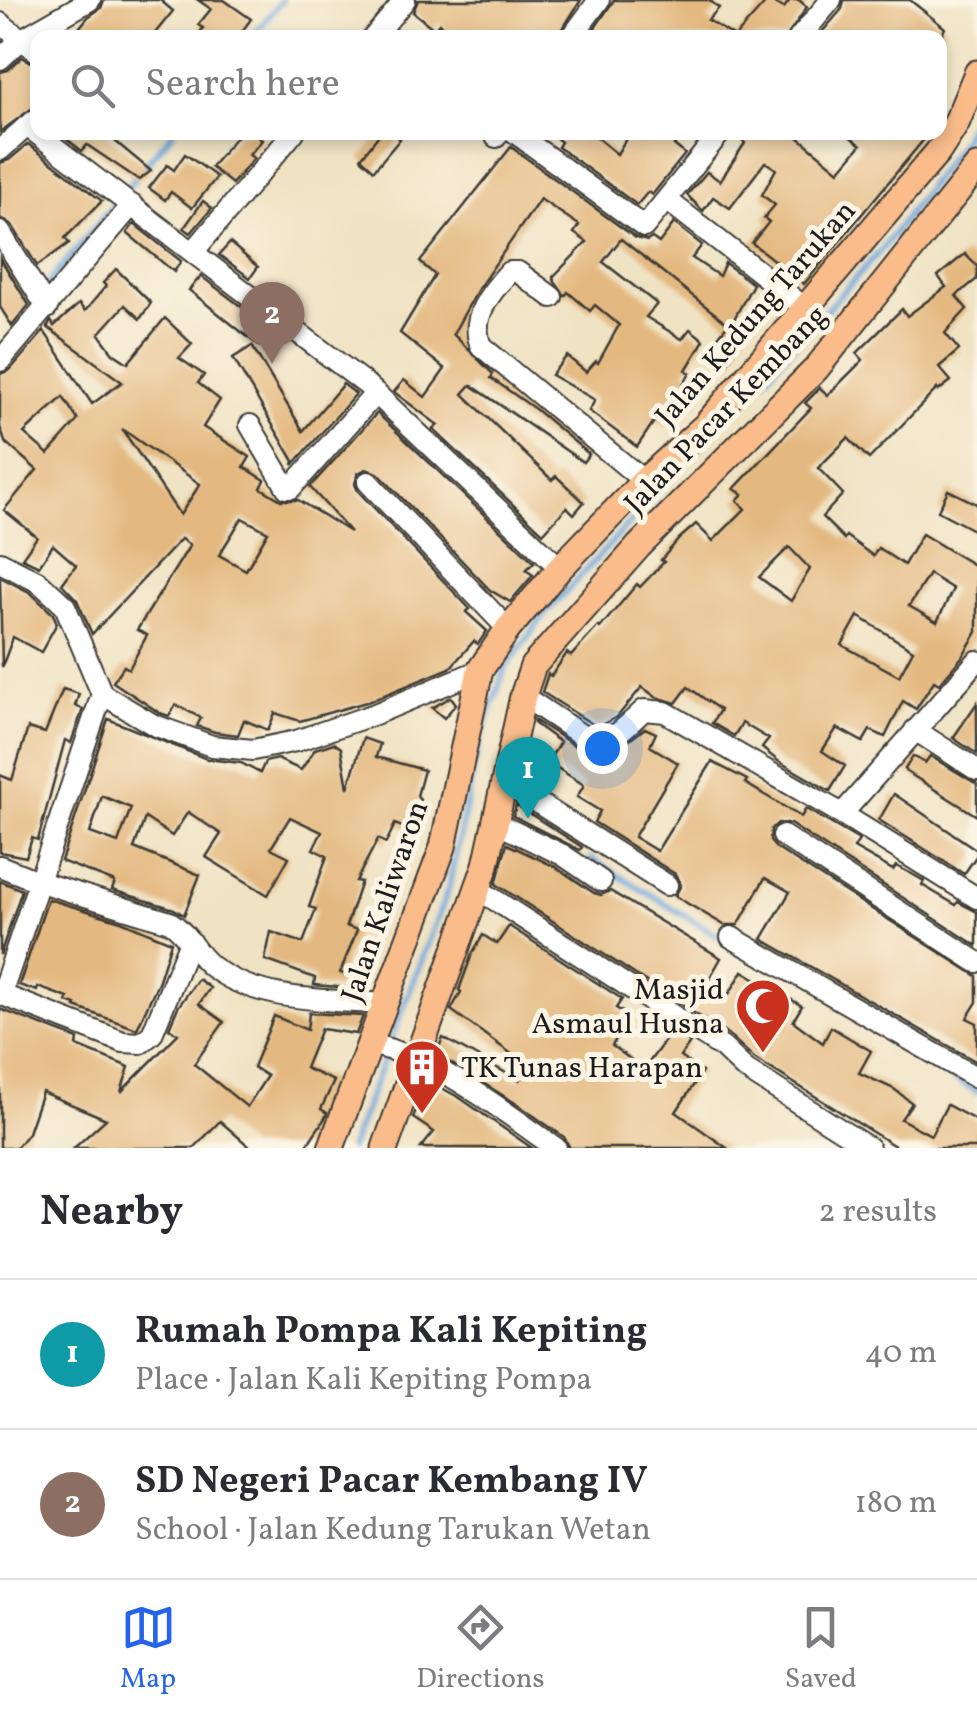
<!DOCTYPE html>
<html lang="en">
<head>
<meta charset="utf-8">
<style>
  :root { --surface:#fff; --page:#f2f2f3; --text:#2b2b33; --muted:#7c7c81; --line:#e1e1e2; --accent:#2563eb }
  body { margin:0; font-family:Vollkorn,serif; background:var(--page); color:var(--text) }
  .you { position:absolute; left:602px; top:748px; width:35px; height:35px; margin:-25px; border:8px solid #fff; border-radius:50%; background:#1a73e8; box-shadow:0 0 0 15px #1a73e833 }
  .badge { display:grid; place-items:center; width:65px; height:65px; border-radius:50%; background:var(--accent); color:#fff; font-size:32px; font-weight:700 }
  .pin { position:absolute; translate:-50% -82px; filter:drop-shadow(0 2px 5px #0008) }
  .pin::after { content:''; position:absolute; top:52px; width:35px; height:30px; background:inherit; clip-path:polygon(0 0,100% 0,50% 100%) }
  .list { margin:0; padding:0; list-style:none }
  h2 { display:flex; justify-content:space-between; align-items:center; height:130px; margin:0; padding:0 40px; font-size:42px }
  h2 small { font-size:32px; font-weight:400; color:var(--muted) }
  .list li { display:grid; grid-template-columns:65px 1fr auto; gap:30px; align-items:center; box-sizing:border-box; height:150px; padding:0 40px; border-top:2px solid var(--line) }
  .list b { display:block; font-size:38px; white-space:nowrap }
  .list p { margin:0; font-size:32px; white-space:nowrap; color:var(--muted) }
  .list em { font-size:32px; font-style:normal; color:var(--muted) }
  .icon { flex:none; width:55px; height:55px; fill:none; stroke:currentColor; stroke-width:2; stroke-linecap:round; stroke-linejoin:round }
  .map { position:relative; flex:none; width:977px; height:1148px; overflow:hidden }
  .search { position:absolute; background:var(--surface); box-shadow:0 5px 15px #0003; left:30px; right:30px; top:30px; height:110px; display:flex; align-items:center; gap:25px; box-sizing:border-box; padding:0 35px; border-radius:20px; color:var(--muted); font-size:38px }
  .sheet { height:430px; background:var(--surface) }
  nav { display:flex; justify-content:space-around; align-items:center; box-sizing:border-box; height:140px; border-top:2px solid var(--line); background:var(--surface); font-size:28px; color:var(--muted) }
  nav a { display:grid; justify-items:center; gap:5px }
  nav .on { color:var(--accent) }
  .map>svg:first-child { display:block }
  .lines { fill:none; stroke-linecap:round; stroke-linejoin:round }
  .stream { stroke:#6ba7dc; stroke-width:6 }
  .building { fill:#e4b981; fill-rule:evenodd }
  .minor-casing { stroke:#3c3a35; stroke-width:24 }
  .major-casing { stroke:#3c3a35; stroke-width:29 }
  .minor { stroke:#fff; stroke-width:20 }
  .major { stroke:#fabc8b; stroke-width:25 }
  .labels { text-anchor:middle; stroke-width:10; stroke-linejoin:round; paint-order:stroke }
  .street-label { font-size:30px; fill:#1c1c1c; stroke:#fcf5e5 }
  .poi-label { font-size:30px; fill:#1c1c1c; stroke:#fcf5e5; text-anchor:end }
</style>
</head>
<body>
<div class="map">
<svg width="977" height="1148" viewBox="0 0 977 1148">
  <rect width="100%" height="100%" fill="#fcf5e5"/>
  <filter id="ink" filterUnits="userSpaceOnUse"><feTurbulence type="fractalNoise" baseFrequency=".01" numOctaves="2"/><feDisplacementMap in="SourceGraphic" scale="20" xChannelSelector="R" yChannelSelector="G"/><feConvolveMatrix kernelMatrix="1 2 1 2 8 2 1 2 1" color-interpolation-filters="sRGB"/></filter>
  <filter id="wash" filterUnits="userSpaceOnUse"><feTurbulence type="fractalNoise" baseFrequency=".0048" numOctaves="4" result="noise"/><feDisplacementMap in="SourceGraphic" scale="40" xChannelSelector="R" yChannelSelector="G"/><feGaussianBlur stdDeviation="2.25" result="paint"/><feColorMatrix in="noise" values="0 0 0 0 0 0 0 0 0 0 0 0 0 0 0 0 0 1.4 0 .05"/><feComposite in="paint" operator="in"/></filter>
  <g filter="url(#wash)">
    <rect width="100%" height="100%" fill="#f0e3c4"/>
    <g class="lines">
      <g class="stream">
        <path d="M 251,38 L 282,0"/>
        <path d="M 43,290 L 173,132"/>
        <path d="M 734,411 L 883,248 L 963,139 L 969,124"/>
        <path d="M 591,859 L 727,941"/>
        <path d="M 879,1033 L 977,1092"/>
        <path d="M 350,1148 L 448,890 L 480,740 L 505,669 L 544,615 L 708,439"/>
      </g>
    </g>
    <g id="blocks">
      <g class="building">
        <path d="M 104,0 L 160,0 L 173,11 L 151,38 L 71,38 L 88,17 L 101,8 Z"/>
        <path d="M 198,0 L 224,0 L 251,19 L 237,38 L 197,38 L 203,28 L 198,25 L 211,9 Z"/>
        <path d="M 418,0 L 581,0 L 557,38 L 451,38 L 439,23 L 434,29 L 413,12 Z"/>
        <path d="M 614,0 L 709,0 L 719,8 L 708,20 L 735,37 L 768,0 L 784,8 L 790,0 L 799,0 L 807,7 L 786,38 L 588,38 Z"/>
        <path d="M 844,0 L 910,0 L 945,28 L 940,38 L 817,38 L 842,9 Z"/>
        <path d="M 22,57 L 38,66 L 38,104 L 0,132 L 0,72 L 8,70 Z"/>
        <path d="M 58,132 L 104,132 L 151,171 L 139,180 L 87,145 L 82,151 Z"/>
        <path d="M 240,132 L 253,132 L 262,140 L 249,155 L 254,158 L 232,184 L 211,167 Z"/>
        <path d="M 381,132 L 391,132 L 400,139 L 374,170 L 361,158 Z"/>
        <path d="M 550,132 L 590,132 L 617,154 L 630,132 L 685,132 L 674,145 L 685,154 L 652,195 L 648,192 L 637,205 L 558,147 L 561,142 Z"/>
        <path d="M 735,132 L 792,132 L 839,171 L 861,145 L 844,132 L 930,132 L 804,284 L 752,243 L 769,222 L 764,218 L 775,205 L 762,195 L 776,169 L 765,162 L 730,208 L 713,197 L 703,211 L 687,195 L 707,172 L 720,181 L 745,143 Z"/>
        <path d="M 28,144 L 102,201 L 65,238 L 69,243 L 37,266 L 12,225 L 0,218 L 0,163 L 9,160 Z"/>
        <path d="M 511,147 L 636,238 L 647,241 L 652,238 L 659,243 L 674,223 L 702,245 L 692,258 L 719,276 L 725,263 L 753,284 L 734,319 L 748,328 L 728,363 L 708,349 L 728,324 L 621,239 L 603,262 L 657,304 L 646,317 L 682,339 L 690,329 L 704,340 L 686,370 L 690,373 L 668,409 L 676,414 L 668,427 L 655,420 L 637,447 L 589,411 L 595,400 L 551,375 L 567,356 L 586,372 L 596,361 L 598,363 L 619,325 L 595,305 L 590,311 L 568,292 L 565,296 L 555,282 L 553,277 L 587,242 L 574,233 L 579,225 L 540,199 L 478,289 L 453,334 L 493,374 L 491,378 L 535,409 L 589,454 L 583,462 L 471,385 L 463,394 L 552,480 L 556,476 L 584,502 L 574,514 L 567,507 L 543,533 L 433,429 L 438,425 L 394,392 L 404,380 L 425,397 L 445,369 L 400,333 L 435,275 L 420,262 Z"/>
        <path d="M 185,154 L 217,177 L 192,208 L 171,192 L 165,200 L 149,188 L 167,165 L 174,170 Z"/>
        <path d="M 203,201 L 212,208 L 191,233 L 184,228 Z"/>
        <path d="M 134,224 L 181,261 L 174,272 L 127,233 Z"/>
        <path d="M 230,243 L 258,267 L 250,278 L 219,255 Z"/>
        <path d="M 965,254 L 977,266 L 977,279 L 956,296 L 967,309 L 945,333 L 959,350 L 939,367 L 951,381 L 938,391 L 937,389 L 869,459 L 848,438 L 818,468 L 843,494 L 822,517 L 844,539 L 846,536 L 873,556 L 878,548 L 904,565 L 922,534 L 977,567 L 977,632 L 962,657 L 939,684 L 934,681 L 916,709 L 903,701 L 885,737 L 870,730 L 863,742 L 837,728 L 822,751 L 845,766 L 830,791 L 778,761 L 762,748 L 769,739 L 742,723 L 734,736 L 712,723 L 720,710 L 688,687 L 676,703 L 656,697 L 642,687 L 617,717 L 597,727 L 542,692 L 548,674 L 551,676 L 567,653 L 571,656 L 598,626 L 600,628 L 637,584 L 640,587 L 664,562 L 661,560 L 679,539 L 696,524 L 713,541 L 745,509 L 737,500 L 743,494 L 734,489 L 811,408 L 805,403 L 820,388 L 828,395 L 863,360 L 857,353 L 902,309 L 907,316 L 946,287 L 938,276 ZM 789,547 L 810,569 L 791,601 L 759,577 ZM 929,574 L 953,589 L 937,622 L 909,606 ZM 858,616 L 913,650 L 899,676 L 842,645 Z"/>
        <path d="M 0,258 L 29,305 L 12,326 L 0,307 Z"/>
        <path d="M 116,269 L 151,303 L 140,319 L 125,305 L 99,334 L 113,353 L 128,363 L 165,318 L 192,344 L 179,358 L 204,375 L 198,383 L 220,400 L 203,427 L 250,457 L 244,467 L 265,480 L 261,488 L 281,500 L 298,500 L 350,532 L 310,487 L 377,413 L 534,562 L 526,570 L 533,575 L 510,602 L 490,590 L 378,473 L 366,469 L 358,473 L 355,484 L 358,491 L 470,609 L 466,612 L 487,631 L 478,644 L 474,641 L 450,668 L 370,701 L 300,721 L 275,713 L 268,730 L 244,720 L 238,735 L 215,732 L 197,726 L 201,718 L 176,705 L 169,716 L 160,713 L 113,682 L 124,666 L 129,669 L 147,635 L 137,630 L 190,545 L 181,539 L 92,634 L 77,600 L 62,584 L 76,565 L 53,545 L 39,566 L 22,558 L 37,537 L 4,510 L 37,470 L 5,442 L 0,427 L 0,374 L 10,370 L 44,331 L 92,404 L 122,382 L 47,327 L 51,321 L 54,326 L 79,304 L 85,311 L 106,286 L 103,283 ZM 63,397 L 78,420 L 48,454 L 24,433 ZM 122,429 L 200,484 L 180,515 ZM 242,518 L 268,532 L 246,570 L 219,555 Z"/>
        <path d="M 201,276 L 272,330 L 259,346 L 189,290 Z"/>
        <path d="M 252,346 L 303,431 L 343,384 L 356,394 L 293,465 L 294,461 L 233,358 Z"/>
        <path d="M 948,490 L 977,504 L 977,532 L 938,511 Z"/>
        <path d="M 0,577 L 31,593 L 53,614 L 57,623 L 41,652 L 13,637 L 2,667 Z"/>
        <path d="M 63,689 L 79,694 L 75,706 L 83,709 L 71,743 L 65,740 L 38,840 L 32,838 L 26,857 L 0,852 L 0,775 L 12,780 L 28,728 L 45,733 Z"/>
        <path d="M 451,697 L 456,704 L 444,718 L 432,708 Z"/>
        <path d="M 977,703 L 977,754 L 953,738 Z"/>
        <path d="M 108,719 L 207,759 L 241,763 L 260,773 L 265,762 L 277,759 L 301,770 L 315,749 L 334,743 L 341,748 L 348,788 L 363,738 L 380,744 L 376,757 L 424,770 L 417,796 L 420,800 L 407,829 L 395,824 L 386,843 L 378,839 L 356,881 L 361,882 L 346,926 L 357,930 L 340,973 L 355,977 L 352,988 L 314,985 L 315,978 L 265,960 L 271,932 L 303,943 L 316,909 L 309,907 L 327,856 L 313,849 L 322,832 L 290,817 L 271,848 L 289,857 L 268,895 L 206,857 L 221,834 L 188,812 L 172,836 L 145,818 L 134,848 L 200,875 L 184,915 L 174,909 L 112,890 L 115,882 L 61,861 ZM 102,796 L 131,808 L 118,843 L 90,833 Z"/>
        <path d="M 534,720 L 588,754 L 618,749 L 645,728 L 656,733 L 650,746 L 678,763 L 634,837 L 657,851 L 712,762 L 747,780 L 745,783 L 801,817 L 806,809 L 859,840 L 854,848 L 893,870 L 896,866 L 912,874 L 924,881 L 922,885 L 956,905 L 958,902 L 977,912 L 977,946 L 790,824 L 778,823 L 771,829 L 770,841 L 776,848 L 977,976 L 977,1002 L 967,1018 L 977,1023 L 977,1062 L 762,939 L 790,892 L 765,878 L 738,925 L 724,925 L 675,896 L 681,885 L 675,874 L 594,822 L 600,811 L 577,797 L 584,785 L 548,762 L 560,742 L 534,723 Z"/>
        <path d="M 913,756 L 925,763 L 930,756 L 977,784 L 977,816 L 907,772 L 905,769 Z"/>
        <path d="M 894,794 L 977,850 L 977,855 L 964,874 L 879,820 Z"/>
        <path d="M 516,805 L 582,847 L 580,850 L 513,816 Z"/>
        <path d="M 507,844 L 556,867 L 594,893 L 601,895 L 610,891 L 721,958 L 708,981 L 729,994 L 743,971 L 802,1006 L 793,1021 L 823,1043 L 831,1027 L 871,1051 L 859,1073 L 894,1089 L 912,1103 L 901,1119 L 931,1135 L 947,1105 L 977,1121 L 977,1148 L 898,1148 L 754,1058 L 731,1037 L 496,884 Z"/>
        <path d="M 0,881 L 22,890 L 0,955 Z"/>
        <path d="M 48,899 L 121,921 L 171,942 L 159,980 L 137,1029 L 75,1007 L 76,1005 L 67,1002 L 68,998 L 38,987 L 37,991 L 19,985 Z"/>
        <path d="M 509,926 L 622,999 L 616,1008 L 629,1016 L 612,1046 L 644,1069 L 672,1031 L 690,1043 L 680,1057 L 702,1072 L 676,1112 L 727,1148 L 570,1148 L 564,1137 L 520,1106 L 436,1054 L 443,1038 L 519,1080 L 528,1066 L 451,1010 L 461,992 L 459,990 L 472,954 L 483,935 L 497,944 Z"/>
        <path d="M 198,979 L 210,988 L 199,1004 L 224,1022 L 194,1064 L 247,1107 L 267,1076 L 253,1067 L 274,1016 L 307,1030 L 309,1013 L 363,1016 L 356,1034 L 321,1029 L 305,1068 L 334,1081 L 321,1109 L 327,1113 L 325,1118 L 305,1148 L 251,1148 L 220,1121 L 194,1148 L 74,1148 L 106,1119 L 42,1092 L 28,1133 L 16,1148 L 0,1148 L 0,1009 L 78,1039 L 77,1046 L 129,1067 L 121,1092 L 178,1034 L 169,1028 L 178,1007 Z"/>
        <path d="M 427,1080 L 460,1098 L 532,1148 L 421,1148 L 434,1132 L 413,1118 Z"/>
      </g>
    </g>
  </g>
  <g filter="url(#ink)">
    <use href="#blocks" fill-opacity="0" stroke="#3c3a35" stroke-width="2.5"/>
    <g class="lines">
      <g class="minor-casing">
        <g id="minor">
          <path d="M 0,23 L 38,52"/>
          <path d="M 373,38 L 405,0"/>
          <path d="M 571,38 L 599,0"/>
          <path d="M 799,38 L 831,0"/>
          <path d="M 0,59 L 22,39 L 90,0"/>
          <path d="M 38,118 L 27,126 L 367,385 L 560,568"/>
          <path d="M 514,132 L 644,227 L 721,132"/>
          <path d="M 496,137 L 499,132"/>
          <path d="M 0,150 L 27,126"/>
          <path d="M 667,200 L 804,307"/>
          <path d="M 0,232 L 47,308"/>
          <path d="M 194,251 L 294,132"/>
          <path d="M 552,297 L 518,272 L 509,272 C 491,292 469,318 481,346 L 644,481"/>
          <path d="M 0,361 L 132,205"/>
          <path d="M 250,425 L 287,488 L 291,488 L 376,393"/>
          <path d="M 368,482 L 508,629"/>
          <path d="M 0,562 L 39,582 L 65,606 L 102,694 L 154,725 L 212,746 L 253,750 L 296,741 L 375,714 L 480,670"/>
          <path d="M 523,696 L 589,740 C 613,744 627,725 644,710 L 665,712 L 842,814 L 977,898"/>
          <path d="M 915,730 L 977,770"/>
          <path d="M 505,782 L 667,885"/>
          <path d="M 842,814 L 977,661"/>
          <path d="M 496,823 L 563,855 L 601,881"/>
          <path d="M 783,836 L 977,962"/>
          <path d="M 0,866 L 40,882 L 170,922 C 189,934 195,954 212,967 C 260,1003 327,999 384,1004"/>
          <path d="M 478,889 L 723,1048 L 745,1069 L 869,1148"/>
          <path d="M 731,937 L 977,1078"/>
          <path d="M 0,994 L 123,1042 L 141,1043 L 152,1034 L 190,941"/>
          <path d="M 1,995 L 102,694"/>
          <path d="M 370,1044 C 441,1060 497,1107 556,1148"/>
        </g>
      </g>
      <g class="major-casing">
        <g id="major">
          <path d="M 331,1148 L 443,847 L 480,670 L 508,629 L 560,568 L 644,481 L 706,425 L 938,152 L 956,124 L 977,73"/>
          <path d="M 385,1148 L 486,865 L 523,696 L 533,666 L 639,546 L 816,369 L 977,167"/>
        </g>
      </g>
      <use href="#minor" class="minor"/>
      <use href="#major" class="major"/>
    </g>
  </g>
  <defs>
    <g id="mosque-pin" transform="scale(2.875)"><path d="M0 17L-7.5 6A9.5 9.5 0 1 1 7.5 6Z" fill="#c8321e" stroke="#fcf5e5"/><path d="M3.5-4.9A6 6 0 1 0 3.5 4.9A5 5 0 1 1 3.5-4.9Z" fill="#fff"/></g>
    <g id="building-pin" transform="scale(2.875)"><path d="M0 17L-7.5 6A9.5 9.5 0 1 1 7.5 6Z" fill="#c8321e" stroke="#fcf5e5"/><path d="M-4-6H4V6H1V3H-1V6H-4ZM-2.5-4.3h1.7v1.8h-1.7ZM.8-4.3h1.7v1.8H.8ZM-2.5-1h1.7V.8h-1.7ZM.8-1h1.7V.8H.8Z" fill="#fff"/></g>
  </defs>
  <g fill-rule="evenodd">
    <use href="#mosque-pin" x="763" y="1006"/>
    <use href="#building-pin" x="422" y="1067"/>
  </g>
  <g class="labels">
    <g class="street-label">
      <text transform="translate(755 313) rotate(-49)" y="10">Jalan Kedung Tarukan</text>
      <text transform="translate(725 409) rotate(-46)" y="10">Jalan Pacar Kembang</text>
      <text transform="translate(384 901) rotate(-71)" y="10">Jalan Kaliwaron</text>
    </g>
    <g class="poi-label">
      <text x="724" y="999">Masjid<tspan x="724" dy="34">Asmaul Husna</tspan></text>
      <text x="461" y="1077" text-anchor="start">TK Tunas Harapan</text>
    </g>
  </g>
</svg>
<div class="you"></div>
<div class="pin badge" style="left:528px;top:819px;background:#0f9aa8">1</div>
<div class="pin badge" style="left:272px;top:364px;background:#8d6e63">2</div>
<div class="search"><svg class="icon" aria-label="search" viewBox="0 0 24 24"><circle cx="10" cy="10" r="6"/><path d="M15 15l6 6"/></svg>Search here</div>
</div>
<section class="sheet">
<h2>Nearby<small>2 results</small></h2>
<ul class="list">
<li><span class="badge" style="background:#0f9aa8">1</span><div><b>Rumah Pompa Kali Kepiting</b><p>Place · Jalan Kali Kepiting Pompa</p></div><em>40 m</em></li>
<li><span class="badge" style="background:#8d6e63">2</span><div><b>SD Negeri Pacar Kembang IV</b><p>School · Jalan Kedung Tarukan Wetan</p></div><em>180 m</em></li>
</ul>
</section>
<nav>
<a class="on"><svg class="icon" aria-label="map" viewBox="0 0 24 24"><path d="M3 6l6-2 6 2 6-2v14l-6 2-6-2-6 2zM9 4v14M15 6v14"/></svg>Map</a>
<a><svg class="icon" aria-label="directions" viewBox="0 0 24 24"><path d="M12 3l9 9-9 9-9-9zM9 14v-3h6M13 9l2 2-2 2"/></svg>Directions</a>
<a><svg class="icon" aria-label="saved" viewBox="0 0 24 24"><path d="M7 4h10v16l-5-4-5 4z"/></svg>Saved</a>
</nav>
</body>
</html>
